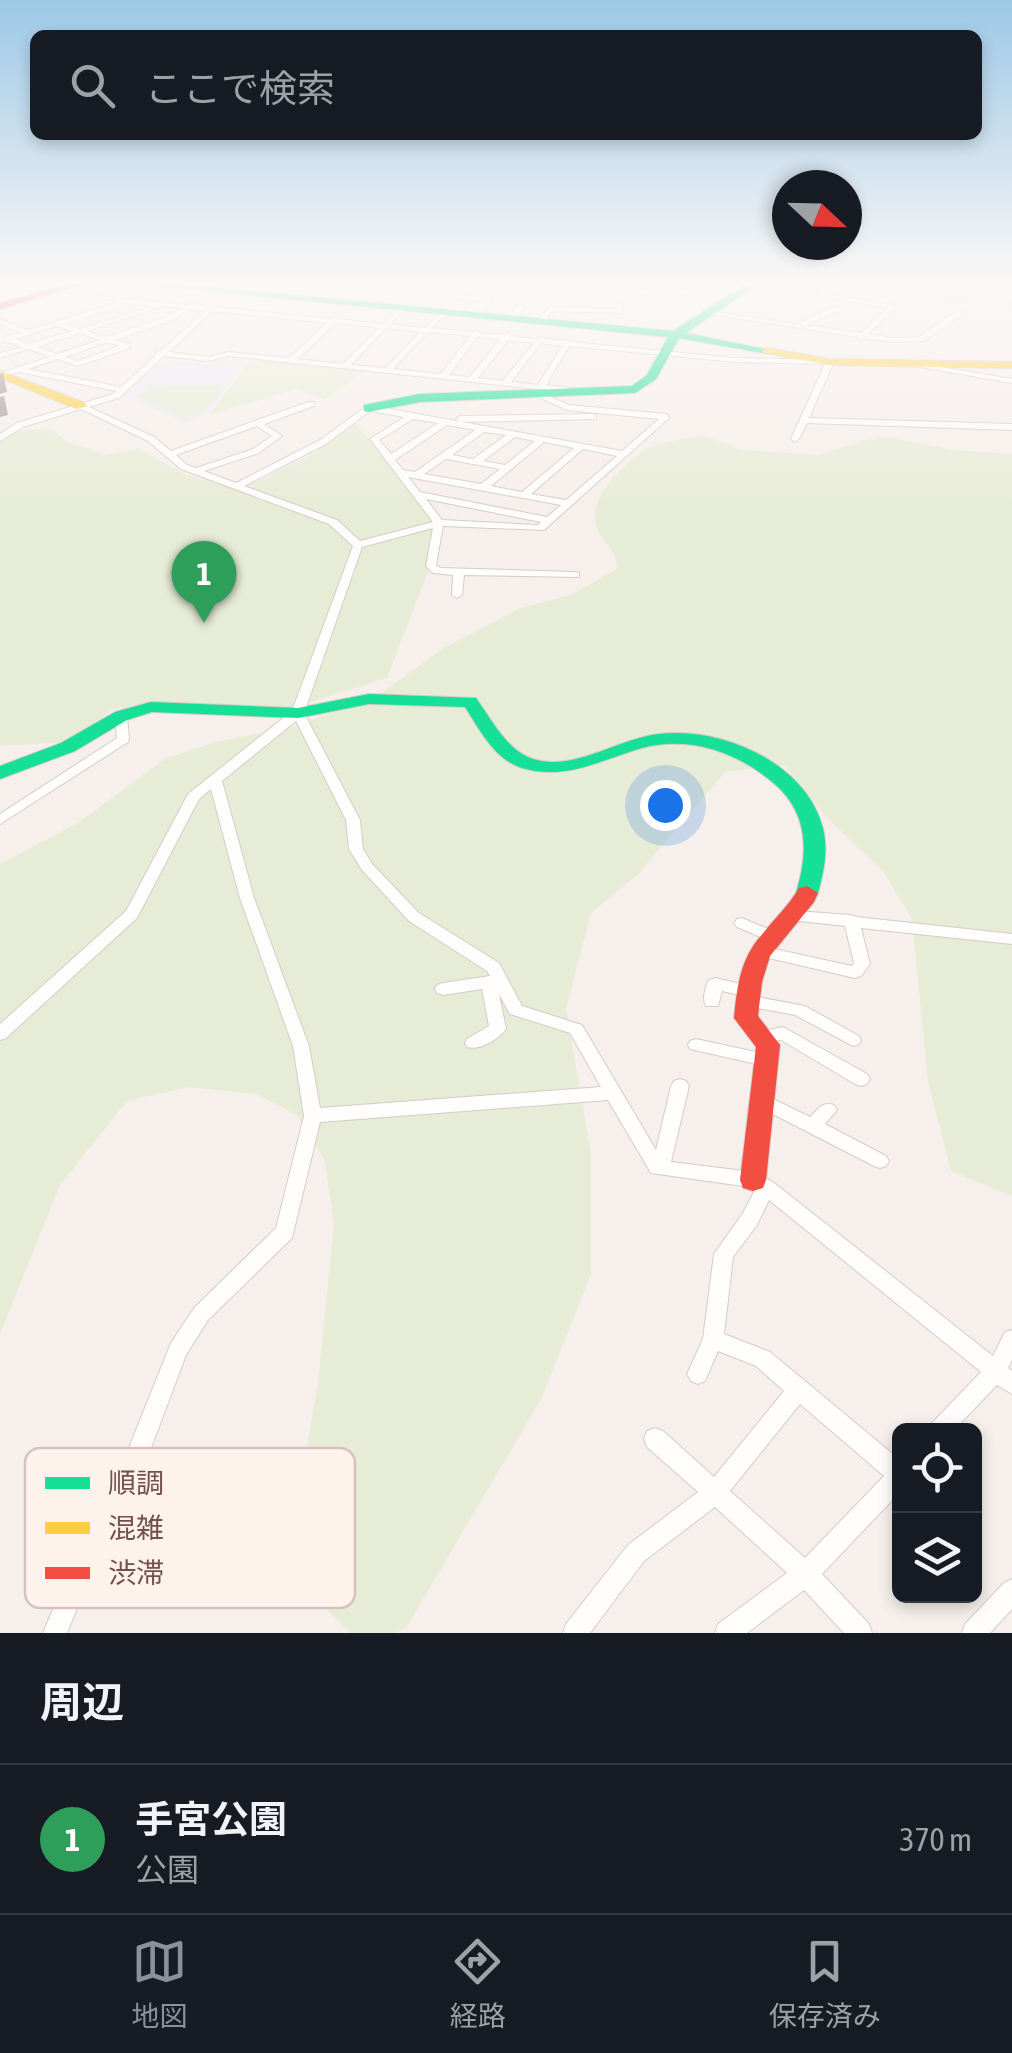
<!DOCTYPE html>
<html lang="ja">
<head>
<meta charset="utf-8">
<style>
  :root { --surface:#171b24; --page:#242831; --text:#f1f3f6; --muted:#9ea1a6; --line:#363941; --accent:#8c9099 }
  body { margin:0; font-family:"Asap Condensed","Noto Sans JP",sans-serif; background:var(--page); color:var(--text) }
  .controls { position:absolute; right:30px; bottom:30px; display:grid; overflow:hidden; border-radius:15px; box-shadow:0 5px 15px #0003 }
  .controls button { width:90px; height:90px; display:grid; place-items:center; padding:0; border:0; border-bottom:2px solid var(--line); background:var(--surface); color:var(--text); font:50px sans-serif }
  .compass { position:absolute; left:772px; top:170px; width:90px; height:90px; border-radius:50%; background:var(--surface); box-shadow:0 5px 15px #0003; rotate:112deg }
  .you { position:absolute; left:665px; top:805px; width:35px; height:35px; margin:-25px; border:8px solid #fff; border-radius:50%; background:#1a73e8; box-shadow:0 0 0 15px #1a73e833 }
  .badge { display:grid; place-items:center; width:65px; height:65px; border-radius:50%; background:var(--accent); color:#fff; font-size:32px; font-weight:700 }
  .pin { position:absolute; translate:-50% -82px; filter:drop-shadow(0 2px 5px #0008) }
  .pin::after { content:''; position:absolute; top:52px; width:35px; height:30px; background:inherit; clip-path:polygon(0 0,100% 0,50% 100%) }
  .list { margin:0; padding:0; list-style:none }
  h2 { display:flex; justify-content:space-between; align-items:center; height:130px; margin:0; padding:0 40px; font-size:42px }
  h2 small { font-size:32px; font-weight:400; color:var(--muted) }
  .list li { display:grid; grid-template-columns:65px 1fr auto; gap:30px; align-items:center; box-sizing:border-box; height:150px; padding:0 40px; border-top:2px solid var(--line) }
  .list b { display:block; font-size:38px; white-space:nowrap }
  .list p { margin:0; font-size:32px; white-space:nowrap; color:var(--muted) }
  .list em { font-size:32px; font-style:normal; color:var(--muted) }
  .icon { flex:none; width:55px; height:55px; fill:none; stroke:currentColor; stroke-width:2; stroke-linecap:round; stroke-linejoin:round }
  .map { position:relative; flex:none; width:1012px; height:1633px; overflow:hidden }
  .search { position:absolute; background:var(--surface); box-shadow:0 5px 15px #0003; left:30px; right:30px; top:30px; height:110px; display:flex; align-items:center; gap:25px; box-sizing:border-box; padding:0 35px; border-radius:15px; color:var(--muted); font-size:38px }
  .sheet { height:280px; background:var(--surface) }
  nav { display:flex; justify-content:space-around; align-items:center; box-sizing:border-box; height:140px; border-top:2px solid var(--line); background:var(--surface); font-size:28px; color:var(--muted) }
  nav a { display:grid; justify-items:center; gap:5px }
  nav .on { color:var(--accent) }
  .map>svg:first-child { display:block }
  .education { fill:#f0e8f2 }
  .green { fill:#e7ecd6 }
  .lines { fill:none; stroke-linecap:round; stroke-linejoin:round }
  .street-casing { stroke:#d5ccc8; stroke-width:2 }
  .fast-casing { stroke:#d7ccc9; stroke-width:2 }
  .slow-casing { stroke:#d7ccc9; stroke-width:2 }
  .jam-casing { stroke:#d7ccc9; stroke-width:2 }
  .street { fill:#fefdfc; fill-rule:evenodd }
  .fast { fill:#16e098; fill-rule:evenodd }
  .slow { fill:#ffcf43; fill-rule:evenodd }
  .jam { fill:#f24e42; fill-rule:evenodd }
  .shaded-wall { fill:#9f9694 }
  .key { fill:#fef3ec; stroke:#d5c2bc; stroke-width:2.5 }
  .key-label { font-size:28px; fill:#74514c }
</style>
</head>
<body>
<div class="map">
<svg width="1012" height="1633" viewBox="0 0 1012 1633">
  <rect width="100%" height="100%" fill="#f6efeb"/>
  <path class="education" d="M 219,359 L 242,367 L 207,415 L 187,423 L 123,396 L 152,365 Z"/>
  <g class="green">
    <path d="M 934,284 L 1012,284 L 1012,312 L 1008,304 L 992,300 L 958,306 L 915,298 L 920,290 Z"/>
    <path d="M 253,357 L 369,368 L 325,400 L 297,389 L 208,416 Z"/>
    <path d="M 151,385 L 219,386 L 223,388 L 204,412 L 183,419 L 136,397 Z"/>
    <path d="M 355,423 L 438,516 L 433,524 L 429,569 L 387,678 L 295,707 L 167,704 L 114,709 L 68,742 L 0,746 L 0,431 L 50,428 L 66,441 L 105,455 L 138,449 L 185,474 L 240,490 L 316,452 Z"/>
    <path d="M 702,435 L 743,450 L 818,455 L 881,436 L 954,450 L 1012,454 L 1012,1196 L 951,1171 L 928,1081 L 912,919 L 883,871 L 823,814 L 785,765 L 725,772 L 638,874 L 591,913 L 566,1009 L 591,1155 L 591,1274 L 541,1399 L 406,1628 L 393,1633 L 350,1633 L 304,1586 L 299,1493 L 318,1383 L 334,1224 L 325,1161 L 297,1115 L 257,1094 L 188,1087 L 127,1101 L 60,1185 L 0,1334 L 0,864 L 78,823 L 165,759 L 219,741 L 293,727 L 376,697 L 444,648 L 521,608 L 571,595 L 617,569 C 617,548 604,546 597,528 C 585,500 626,460 649,448 C 664,441 686,439 702,435 Z"/>
  </g>
  <g class="lines">
    <g class="street-casing">
      <g id="street">
        <path d="M 33,284 L 47,284 L 108,297 L 188,305 C 196,301 203,309 213,305 L 216,307 L 331,319 L 336,316 L 339,319 L 383,324 L 401,307 L 405,309 L 390,324 L 424,328 L 442,311 L 446,313 L 432,328 L 473,332 L 477,330 L 480,333 L 504,335 L 508,333 L 511,336 L 537,339 L 541,337 C 550,342 564,338 572,342 L 734,358 L 830,360 L 834,362 L 809,418 L 1012,424 L 1012,430 L 807,423 L 799,439 L 795,442 L 791,439 L 825,364 L 734,362 L 569,346 L 546,385 L 578,389 L 579,391 L 575,393 L 229,356 L 208,361 L 164,356 L 119,398 L 89,407 L 154,437 L 171,451 L 308,402 L 314,402 L 314,406 L 264,424 L 282,436 L 259,453 L 204,471 L 236,483 L 320,440 L 368,405 L 622,451 L 659,419 L 567,410 L 532,394 L 539,392 L 569,405 L 666,414 L 670,417 L 544,530 L 443,526 L 436,565 L 440,568 L 575,572 L 579,573 L 579,577 L 464,575 L 462,595 L 457,598 L 452,595 L 453,575 L 433,573 L 426,566 L 433,528 L 362,547 L 304,713 L 360,820 L 363,849 L 372,864 L 419,913 L 499,963 L 522,1006 L 582,1025 L 656,1150 L 671,1086 L 674,1081 L 680,1079 L 686,1081 L 689,1086 L 671,1162 L 753,1172 L 773,1182 L 993,1356 L 1005,1332 L 1012,1330 L 1012,1360 L 1008,1368 L 1012,1371 L 1012,1394 L 997,1385 L 954,1430 L 929,1430 L 932,1423 L 981,1372 L 769,1200 L 757,1225 L 733,1257 L 724,1334 L 770,1352 L 900,1460 L 900,1492 L 822,1574 L 869,1624 L 872,1633 L 844,1633 L 804,1590 L 747,1633 L 715,1633 L 718,1624 L 787,1573 L 715,1507 L 644,1561 L 590,1633 L 563,1633 L 566,1624 L 628,1545 L 698,1492 L 647,1447 L 644,1439 L 647,1431 L 655,1428 L 663,1431 L 714,1477 L 784,1391 L 756,1366 L 718,1351 L 705,1381 L 698,1384 L 691,1381 L 687,1374 L 703,1339 L 714,1254 L 743,1213 L 755,1190 L 750,1187 L 651,1173 L 608,1100 L 320,1122 L 292,1238 L 208,1320 L 186,1355 L 145,1464 L 96,1562 L 67,1633 L 43,1633 L 79,1547 L 128,1450 L 171,1343 L 194,1308 L 276,1228 L 304,1116 L 293,1046 L 240,898 L 211,789 L 199,799 L 137,918 L 6,1038 L 0,1040 L 0,1024 L 126,911 L 188,794 L 292,711 L 353,546 L 329,524 L 181,469 L 148,441 L 81,409 L 23,427 L 0,441 L 0,434 L 17,423 L 113,394 L 116,391 L 19,372 L 0,377 L 0,373 L 50,357 L 29,349 L 0,358 L 0,353 L 22,347 L 4,341 L 4,337 L 21,333 L 0,324 L 0,319 L 28,330 L 120,302 ZM 124,303 L 153,306 L 80,329 L 65,324 L 123,305 ZM 162,306 L 182,308 L 168,316 L 107,337 L 87,331 ZM 190,309 L 205,311 L 161,351 L 156,351 L 156,355 L 121,387 L 28,369 L 57,359 L 78,366 L 130,348 L 130,344 L 115,340 L 174,320 ZM 212,311 L 327,323 L 289,358 L 229,352 L 208,357 L 169,352 ZM 335,323 L 379,328 L 343,364 L 298,359 ZM 57,326 L 72,331 L 29,344 L 15,339 ZM 386,328 L 420,332 L 386,368 L 351,365 ZM 428,332 L 470,336 L 441,374 L 393,369 ZM 80,333 L 100,340 L 57,354 L 37,347 ZM 477,337 L 500,339 L 470,377 L 449,375 ZM 508,340 L 534,343 L 503,381 L 478,378 ZM 107,342 L 120,346 L 78,361 L 65,357 ZM 541,343 L 562,346 L 538,385 L 511,382 ZM 370,411 L 404,417 L 370,439 L 433,522 L 360,541 L 337,520 L 244,486 L 326,444 ZM 413,419 L 438,423 L 391,454 L 379,440 ZM 447,425 L 475,430 L 415,472 L 403,470 L 395,460 ZM 257,426 L 272,436 L 253,449 L 196,468 L 187,465 L 176,455 ZM 484,432 L 506,435 L 473,459 L 452,455 ZM 515,437 L 535,441 L 505,465 L 483,461 ZM 544,442 L 574,448 L 522,492 L 491,486 ZM 583,449 L 617,456 L 566,500 L 531,494 ZM 446,459 L 500,469 L 481,484 L 424,474 ZM 408,477 L 561,505 L 547,517 L 420,492 ZM 426,499 L 541,522 L 538,525 L 442,520 ZM 296,721 L 346,820 L 349,849 L 362,870 L 409,921 L 487,971 L 490,976 L 443,983 L 437,985 L 435,989 L 437,993 L 443,995 L 482,989 L 489,1026 L 467,1039 L 465,1043 L 467,1047 C 479,1051 499,1039 506,1029 L 499,994 L 510,1014 L 570,1033 L 601,1087 L 320,1108 L 309,1046 L 254,898 L 222,781 ZM 800,1404 L 884,1476 L 805,1558 L 730,1491 Z"/>
        <path d="M 358,284 L 378,284 L 477,297 L 492,284 L 499,284 L 484,298 L 493,301 L 476,318 L 472,316 L 484,302 Z"/>
        <path d="M 560,284 L 567,284 L 554,295 L 550,295 L 550,293 Z"/>
        <path d="M 574,284 L 595,284 L 673,294 L 700,284 L 710,284 L 674,298 Z"/>
        <path d="M 824,284 L 831,284 L 824,294 L 892,305 L 900,298 L 904,298 L 904,300 L 868,334 L 891,338 L 919,337 L 958,310 L 965,312 L 924,341 L 891,342 L 864,338 L 860,340 L 857,337 L 704,313 L 708,311 L 797,324 L 841,304 L 844,308 L 806,325 L 861,333 L 888,308 L 817,296 Z"/>
        <path d="M 616,303 L 623,305 L 622,313 L 552,311 L 543,324 L 536,322 L 550,307 L 615,309 Z"/>
        <path d="M 518,305 L 525,307 L 513,321 L 507,321 L 507,317 Z"/>
        <path d="M 906,361 L 1012,379 L 1012,383 L 909,365 L 906,365 Z"/>
        <path d="M 593,414 L 596,415 L 596,419 L 460,422 L 456,419 L 460,416 Z"/>
        <path d="M 121,712 L 127,716 L 129,739 L 128,742 L 0,824 L 0,814 L 117,738 L 115,716 Z"/>
        <path d="M 796,911 L 851,915 L 857,917 L 1012,934 L 1012,944 L 861,928 L 870,964 L 861,976 L 855,978 L 756,955 L 753,951 L 756,947 L 761,946 L 852,966 L 854,963 L 845,926 L 791,920 L 788,916 L 791,912 Z"/>
        <path d="M 742,918 L 777,933 L 780,937 L 777,941 L 772,942 L 737,927 L 734,923 L 737,919 Z"/>
        <path d="M 715,978 L 755,987 L 757,991 L 752,996 L 805,1006 L 859,1036 L 861,1040 L 859,1044 L 853,1046 L 795,1015 L 742,1005 L 740,1001 L 745,996 L 722,991 L 718,1006 L 706,1006 C 702,999 705,987 709,980 Z"/>
        <path d="M 783,1027 L 867,1074 L 870,1079 L 867,1084 L 861,1086 L 855,1084 L 781,1040 L 764,1042 L 758,1040 L 756,1036 L 758,1032 Z"/>
        <path d="M 696,1039 L 765,1054 L 771,1055 L 773,1060 L 771,1065 L 765,1066 L 690,1049 L 688,1045 L 690,1041 Z"/>
        <path d="M 761,1093 L 810,1117 C 818,1109 823,1101 834,1105 L 837,1110 L 825,1124 L 886,1156 L 889,1161 L 886,1166 L 880,1168 L 874,1166 L 755,1105 L 752,1100 L 755,1095 Z"/>
        <path d="M 1012,1579 L 1012,1609 L 990,1633 L 962,1633 L 965,1624 L 1004,1583 Z"/>
      </g>
    </g>
    <g class="fast-casing">
      <g id="fast">
        <path d="M 139,284 L 177,284 L 673,331 L 746,284 L 758,284 L 686,333 L 774,351 L 768,354 L 679,338 L 656,379 L 635,393 L 420,402 L 368,412 L 364,411 L 364,405 L 420,394 L 632,386 L 647,375 L 668,337 Z"/>
        <path d="M 369,694 L 476,698 C 492,720 506,750 533,759 C 574,772 619,738 659,734 C 720,726 804,762 822,825 C 829,848 824,871 818,893 L 807,900 L 796,893 C 808,854 809,816 777,786 C 740,753 691,735 642,748 C 601,760 565,781 522,768 C 494,759 480,730 465,707 L 369,704 L 298,718 L 152,712 L 127,720 L 75,751 L 0,779 L 0,766 L 61,743 L 115,712 L 151,702 L 298,708 Z"/>
      </g>
    </g>
    <g class="slow-casing">
      <g id="slow">
        <path d="M 768,348 L 830,359 L 1012,362 L 1012,368 L 830,365 L 764,353 L 762,351 Z"/>
        <path d="M 0,371 L 85,403 L 87,406 L 77,409 L 0,378 Z"/>
      </g>
    </g>
    <g class="jam-casing">
      <g id="jam">
        <path d="M 67,284 L 84,284 L 0,309 L 0,303 Z"/>
        <path d="M 807,886 L 818,893 L 814,902 L 770,956 L 762,982 L 758,1016 L 780,1045 L 766,1180 L 763,1188 L 753,1191 L 743,1188 L 740,1180 L 756,1047 L 734,1018 C 737,988 740,960 760,937 C 773,920 788,907 799,888 Z"/>
      </g>
    </g>
    <use href="#street" class="street"/>
    <use href="#fast" class="fast"/>
    <use href="#slow" class="slow"/>
    <use href="#jam" class="jam"/>
  </g>
  <g class="shaded-wall">
    <path d="M 3,373 L 7,392 L 0,394 L 0,374 Z"/>
    <path d="M 4,396 L 8,415 L 0,417 L 0,397 Z"/>
  </g>
  <linearGradient id="sky" x2="0" y2="1"><stop stop-color="#9dc8e6"/><stop offset="0.55" stop-color="#fbf8f6"/><stop offset="1" stop-color="#fbf8f6" stop-opacity="0"/></linearGradient>
  <rect width="1012" height="513" fill="url(#sky)"/>
  <rect x="25" y="1448" width="330" height="160" rx="15" class="key"/>
  <rect x="45" y="1477" width="45" height="12" fill="#16e098"/>
  <rect x="45" y="1522" width="45" height="12" fill="#ffcf43"/>
  <rect x="45" y="1567" width="45" height="12" fill="#f24e42"/>
  <g class="key-label">
    <text x="108" y="1493">順調</text>
    <text x="108" y="1538">混雑</text>
    <text x="108" y="1583">渋滞</text>
  </g>
</svg>
<div class="controls">
<button><svg class="icon" aria-label="locate" viewBox="0 0 24 24"><circle cx="12" cy="12" r="6"/><path d="M12 2v4M12 18v4M2 12h4M18 12h4"/></svg></button>
<button><svg class="icon" aria-label="layers" viewBox="0 0 24 24"><path d="M12 4l9 5-9 5-9-5zM3 14l9 5 9-5"/></svg></button>
</div>
<svg class="compass" viewBox="-18 -18 36 36"><path d="M0-13l5 13h-10z" fill="#e53935"/><path d="M0 13l5-13h-10z" fill="#9ea1a6"/></svg>
<div class="you"></div>
<div class="pin badge" style="left:204px;top:623px;background:#2e9e5b">1</div>
<div class="search"><svg class="icon" aria-label="search" viewBox="0 0 24 24"><circle cx="10" cy="10" r="6"/><path d="M15 15l6 6"/></svg>ここで検索</div>
</div>
<section class="sheet">
<h2>周辺<small></small></h2>
<ul class="list">
<li><span class="badge" style="background:#2e9e5b">1</span><div><b>手宮公園</b><p>公園</p></div><em>370 m</em></li>
</ul>
</section>
<nav>
<a class="on"><svg class="icon" aria-label="map" viewBox="0 0 24 24"><path d="M3 6l6-2 6 2 6-2v14l-6 2-6-2-6 2zM9 4v14M15 6v14"/></svg>地図</a>
<a><svg class="icon" aria-label="directions" viewBox="0 0 24 24"><path d="M12 3l9 9-9 9-9-9zM9 14v-3h6M13 9l2 2-2 2"/></svg>経路</a>
<a><svg class="icon" aria-label="saved" viewBox="0 0 24 24"><path d="M7 4h10v16l-5-4-5 4z"/></svg>保存済み</a>
</nav>
</body>
</html>
